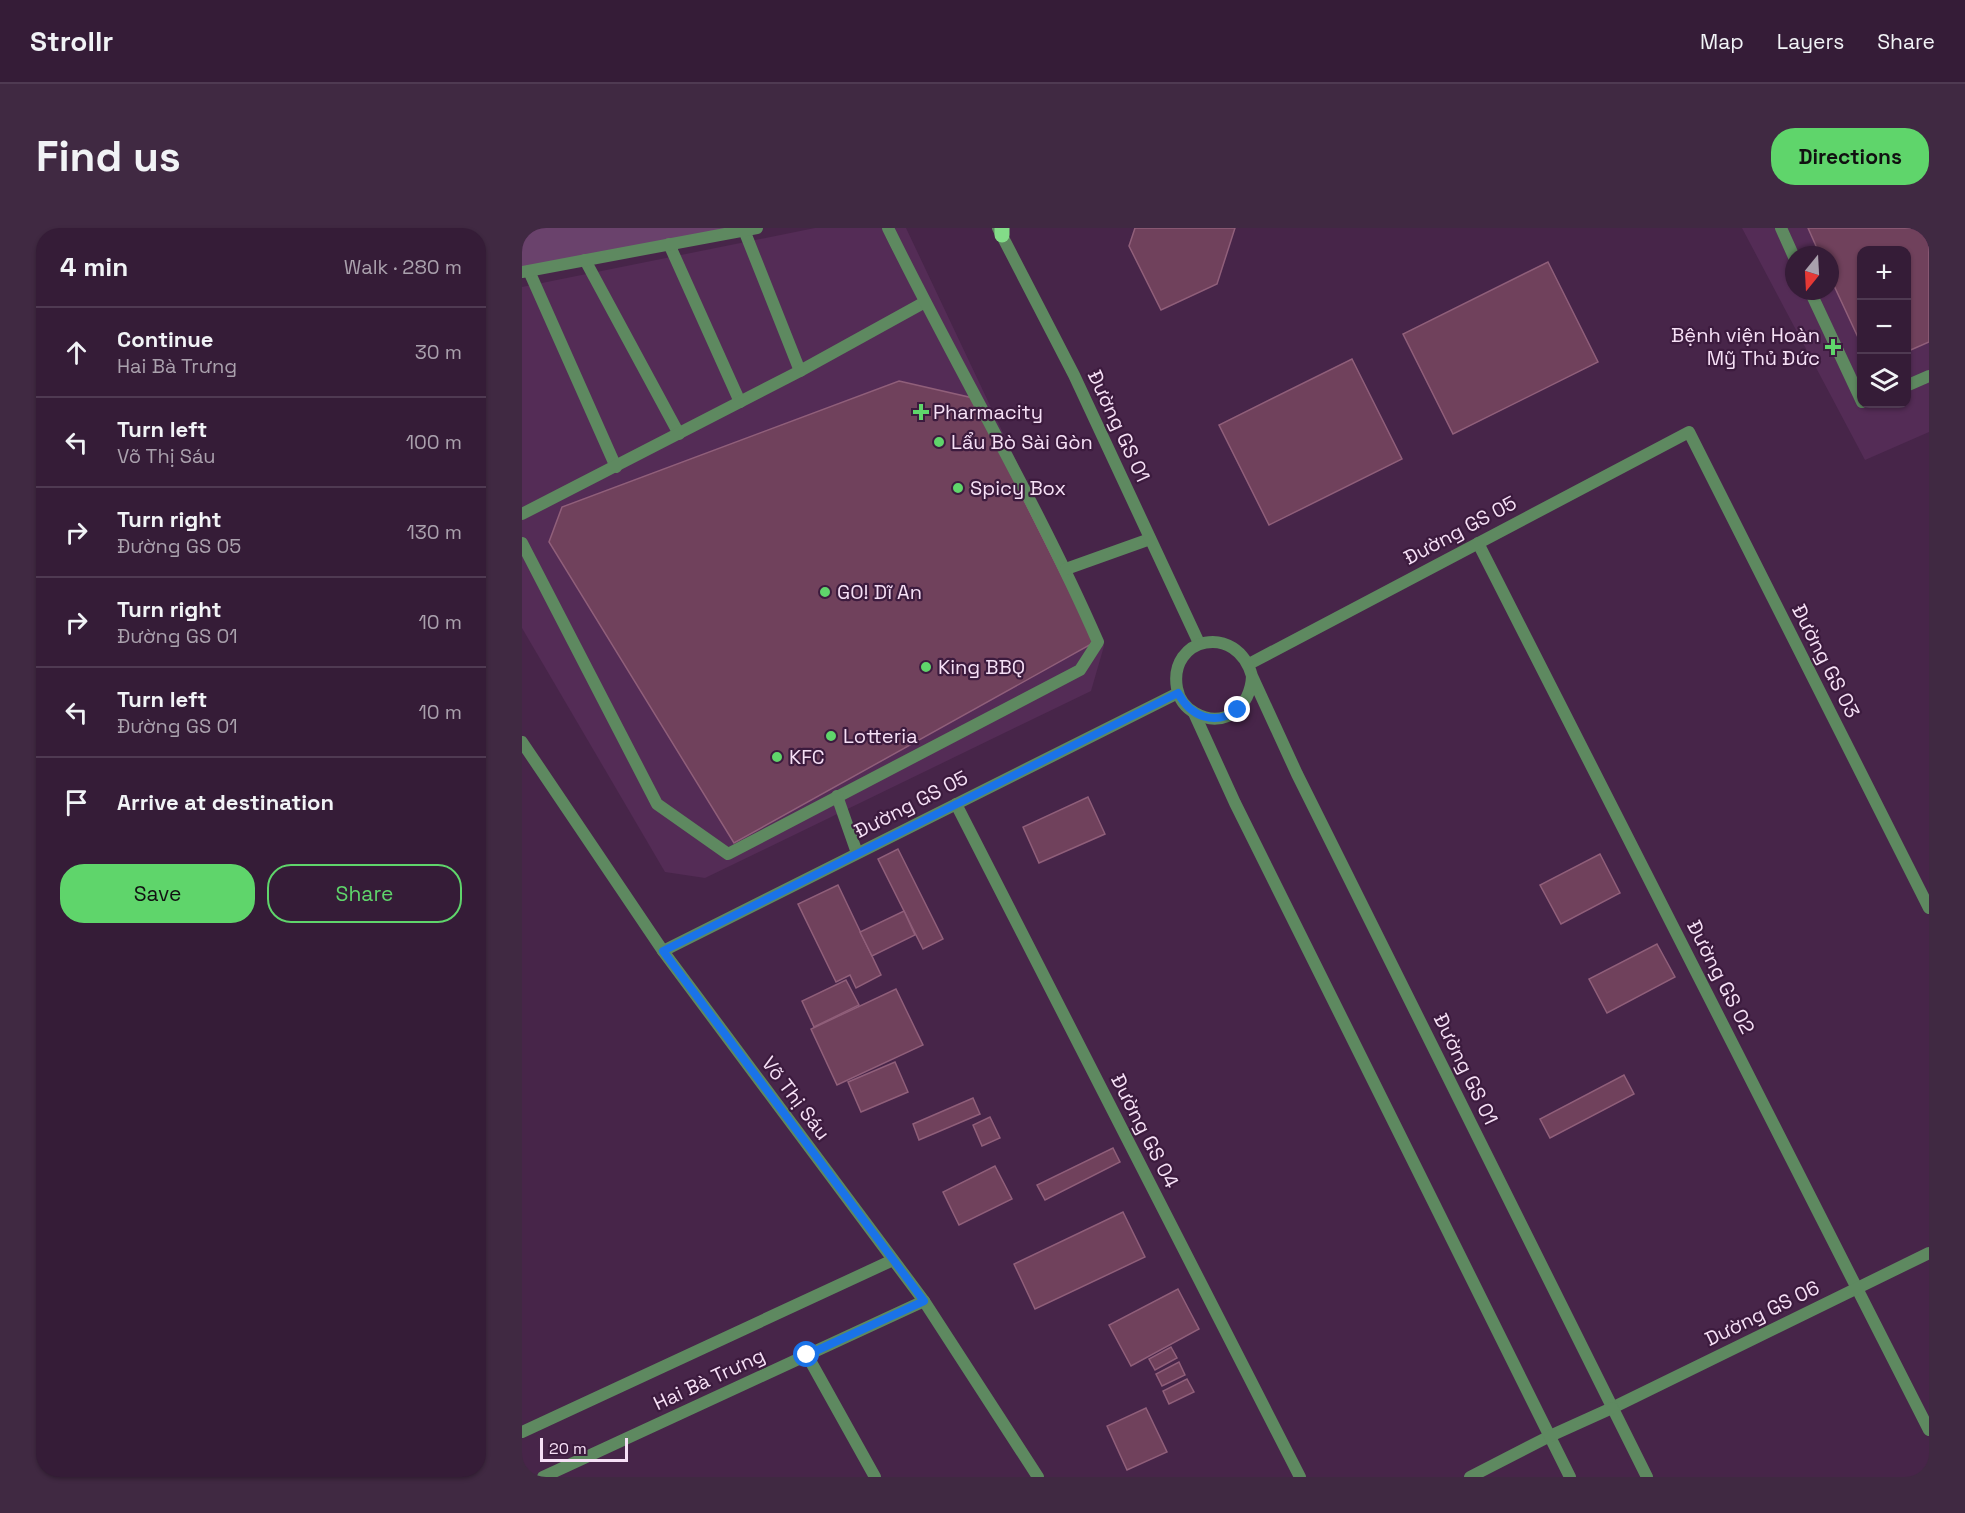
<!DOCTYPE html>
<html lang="en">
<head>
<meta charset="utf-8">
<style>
  :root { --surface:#351c37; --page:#402942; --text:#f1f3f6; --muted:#aaa1ad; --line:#4f3a52; --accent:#5fd56b }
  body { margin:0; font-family:"Space Grotesk",sans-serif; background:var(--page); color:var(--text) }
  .controls { position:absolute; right:18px; top:18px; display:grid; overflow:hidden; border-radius:12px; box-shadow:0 2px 4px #0004 }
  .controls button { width:54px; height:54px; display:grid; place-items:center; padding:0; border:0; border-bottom:2px solid var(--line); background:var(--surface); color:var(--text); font:30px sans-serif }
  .compass { position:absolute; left:1263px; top:18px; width:54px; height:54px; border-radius:50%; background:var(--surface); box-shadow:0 2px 4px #0004; rotate:198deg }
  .scale { position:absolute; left:18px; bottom:15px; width:88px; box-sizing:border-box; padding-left:6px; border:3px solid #f6e0f6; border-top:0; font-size:16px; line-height:21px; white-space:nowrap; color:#f6e0f6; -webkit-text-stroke:4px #3c1b3e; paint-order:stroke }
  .stop { position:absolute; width:18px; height:18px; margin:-14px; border:4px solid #1a73e8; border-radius:50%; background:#fff }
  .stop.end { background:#1a73e8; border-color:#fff; box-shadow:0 2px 6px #0008 }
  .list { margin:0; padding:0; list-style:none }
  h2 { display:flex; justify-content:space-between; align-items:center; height:78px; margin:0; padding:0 24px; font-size:26px }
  h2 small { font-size:20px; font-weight:400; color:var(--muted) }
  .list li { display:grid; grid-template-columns:39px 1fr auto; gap:18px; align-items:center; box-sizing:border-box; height:90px; padding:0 24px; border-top:2px solid var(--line) }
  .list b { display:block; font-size:22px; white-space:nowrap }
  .list p { margin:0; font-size:20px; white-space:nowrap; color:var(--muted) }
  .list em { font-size:20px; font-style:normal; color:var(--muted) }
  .actions { display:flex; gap:12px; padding:18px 24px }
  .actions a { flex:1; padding:14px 0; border:2px solid var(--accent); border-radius:24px; text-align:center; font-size:21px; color:var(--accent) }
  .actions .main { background:var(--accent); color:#111 }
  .icon { flex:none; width:33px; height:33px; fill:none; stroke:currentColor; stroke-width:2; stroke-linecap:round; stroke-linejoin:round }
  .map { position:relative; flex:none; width:1407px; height:1249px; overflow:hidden; border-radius:24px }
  header { display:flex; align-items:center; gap:36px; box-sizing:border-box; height:84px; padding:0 30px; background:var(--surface); border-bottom:2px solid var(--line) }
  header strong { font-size:28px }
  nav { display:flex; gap:33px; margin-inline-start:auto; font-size:21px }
  .intro { display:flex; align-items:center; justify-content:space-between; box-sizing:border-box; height:144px; padding:0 36px }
  h1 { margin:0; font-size:42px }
  .button { padding:15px 27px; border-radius:24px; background:var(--accent); color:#111; font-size:21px; font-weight:700 }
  main { display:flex; gap:36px; padding:0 36px }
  aside { flex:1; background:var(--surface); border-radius:24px; box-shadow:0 2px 4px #0004 }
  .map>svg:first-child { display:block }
  .built { fill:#542c56; fill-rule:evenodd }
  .green { fill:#6a426c }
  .building { fill:#70415c; stroke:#905f7a; stroke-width:1.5 }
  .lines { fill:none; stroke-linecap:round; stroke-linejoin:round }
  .service { stroke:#5e8960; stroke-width:12 }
  .minor { stroke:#5e8960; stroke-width:12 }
  .tertiary { stroke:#5e8960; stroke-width:12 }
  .primary { stroke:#83dc88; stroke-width:15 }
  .route { stroke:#1a73e8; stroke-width:8 }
  .poi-dot { fill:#5fd56b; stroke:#3c1b3e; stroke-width:2 }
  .labels { text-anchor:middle; stroke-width:4.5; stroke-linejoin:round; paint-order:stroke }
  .poi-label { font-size:20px; fill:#f6e0f6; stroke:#3c1b3e; text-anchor:start }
  .street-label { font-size:20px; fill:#f6e0f6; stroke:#3c1b3e }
</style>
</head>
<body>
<header>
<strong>Strollr</strong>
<nav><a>Map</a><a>Layers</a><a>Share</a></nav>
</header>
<div class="intro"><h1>Find us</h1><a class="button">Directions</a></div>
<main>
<aside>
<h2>4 min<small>Walk · 280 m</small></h2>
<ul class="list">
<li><svg class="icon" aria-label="ahead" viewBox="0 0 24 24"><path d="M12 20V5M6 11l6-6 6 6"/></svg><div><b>Continue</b><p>Hai Bà Trưng</p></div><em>30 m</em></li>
<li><svg class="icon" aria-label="left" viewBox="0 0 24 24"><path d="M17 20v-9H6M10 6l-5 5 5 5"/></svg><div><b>Turn left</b><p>Võ Thị Sáu</p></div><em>100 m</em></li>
<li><svg class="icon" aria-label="right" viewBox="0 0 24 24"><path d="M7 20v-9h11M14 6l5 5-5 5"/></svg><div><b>Turn right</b><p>Đường GS 05</p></div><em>130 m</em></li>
<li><svg class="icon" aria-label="right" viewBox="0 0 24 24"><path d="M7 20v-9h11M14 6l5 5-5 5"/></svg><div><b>Turn right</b><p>Đường GS 01</p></div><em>10 m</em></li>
<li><svg class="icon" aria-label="left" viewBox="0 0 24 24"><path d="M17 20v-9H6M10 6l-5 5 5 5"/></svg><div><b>Turn left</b><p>Đường GS 01</p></div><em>10 m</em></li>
<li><svg class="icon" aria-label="arrive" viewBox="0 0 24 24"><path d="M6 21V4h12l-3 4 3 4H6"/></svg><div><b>Arrive at destination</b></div></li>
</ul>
<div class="actions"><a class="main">Save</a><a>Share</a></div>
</aside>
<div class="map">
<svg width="1407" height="1249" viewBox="0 0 1407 1249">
  <rect width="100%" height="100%" fill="#472549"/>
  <g class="built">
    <path d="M 293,0 L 384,0 L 582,418 L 569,463 L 183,650 L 143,644 L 0,400 L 0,59 Z"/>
    <path d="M 1220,0 L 1407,0 L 1407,204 L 1343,232 ZM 1340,22 L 1384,22 L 1384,176 L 1340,176 ZM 1272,27 L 1308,27 L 1308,63 L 1272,63 Z"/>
  </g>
  <path class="green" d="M 0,0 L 207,0 L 0,44 Z"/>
  <g class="building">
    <path d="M 613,0 L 713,0 L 695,56 L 639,82 L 607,18 Z"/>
    <path d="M 1286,0 L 1407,0 L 1407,114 L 1384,124 L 1384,22 L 1340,22 L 1340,118 L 1308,49 L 1308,27 L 1298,27 Z"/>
    <path d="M 1026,34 L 1076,134 L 931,206 L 881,106 Z"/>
    <path d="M 830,131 L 880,231 L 747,297 L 697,197 Z"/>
    <path d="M 377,153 L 451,170 L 573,414 L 212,615 L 27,314 L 40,279 Z"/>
    <path d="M 566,569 L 583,606 L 517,635 L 501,599 Z"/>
    <path d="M 376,621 L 421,711 L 401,721 L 356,631 Z"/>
    <path d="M 1078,626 L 1098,665 L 1039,696 L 1018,657 Z"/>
    <path d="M 316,657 L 359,747 L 334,760 L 328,747 L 314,754 L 276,676 Z"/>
    <path d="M 382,683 L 393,707 L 350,728 L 338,704 Z"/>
    <path d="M 1135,716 L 1153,749 L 1085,785 L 1067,751 Z"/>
    <path d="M 324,752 L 337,777 L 292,799 L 280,773 Z"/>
    <path d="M 374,761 L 401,817 L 315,857 L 289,801 Z"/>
    <path d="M 373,834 L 386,864 L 339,884 L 326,854 Z"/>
    <path d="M 1102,847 L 1112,866 L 1028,910 L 1018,891 Z"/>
    <path d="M 451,870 L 458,886 L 397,912 L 391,896 Z"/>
    <path d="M 468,889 L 478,910 L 460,918 L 451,897 Z"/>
    <path d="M 591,920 L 598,934 L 523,972 L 515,957 Z"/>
    <path d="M 473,938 L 490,971 L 437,997 L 421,964 Z"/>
    <path d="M 601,984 L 623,1029 L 513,1081 L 492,1036 Z"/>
    <path d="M 656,1061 L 677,1101 L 609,1138 L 587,1097 Z"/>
    <path d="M 649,1119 L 655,1130 L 633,1142 L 627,1131 Z"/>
    <path d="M 657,1134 L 663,1147 L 640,1158 L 634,1146 Z"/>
    <path d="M 665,1151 L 672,1164 L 647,1176 L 641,1163 Z"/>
    <path d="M 624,1180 L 645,1224 L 605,1242 L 585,1198 Z"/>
  </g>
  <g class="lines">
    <g class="service">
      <path d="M 1259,0 L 1272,29"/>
      <path d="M 222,2 L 278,143"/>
      <path d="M 147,16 L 218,174"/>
      <path d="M 63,32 L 157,206"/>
      <path d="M 7,43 L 94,239"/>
      <path d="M 0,44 L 235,0"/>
      <path d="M 1288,63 L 1340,174"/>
      <path d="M 1384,158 L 1407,148"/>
      <path d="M 0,286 L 278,143 L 403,74"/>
      <path d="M 0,315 L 135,576 L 206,626 L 558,442 L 576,414 C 514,272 434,139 366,0"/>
      <path d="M 544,341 L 628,311"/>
      <path d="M 315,568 L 335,625"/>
    </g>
    <g class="minor">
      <path d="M 956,315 L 1407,1202"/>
      <path d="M 727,436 L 1167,204 L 1407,680"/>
      <path d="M 0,514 L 141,723 L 402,1073 L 516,1249"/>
      <path d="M 434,576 L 778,1249"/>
      <path d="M 141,723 L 656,465"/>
      <path d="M 285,1127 L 353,1249"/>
      <path d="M 1090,1180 L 1407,1025"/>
      <path d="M 0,1204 L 371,1032"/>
      <path d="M 21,1249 L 402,1073"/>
      <path d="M 948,1249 L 1028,1208"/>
    </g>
    <g class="tertiary">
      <path d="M 476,0 L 552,147 L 677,415"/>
      <path d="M 730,448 C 729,478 703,502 673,485 C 664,480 657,471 655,460 C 646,409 715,394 730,448 L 775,546 L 1125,1249"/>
      <path d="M 672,485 L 713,575 L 1048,1249"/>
      <path d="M 1028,1208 L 1090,1180"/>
    </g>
    <path class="primary" d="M 480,7 L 480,0"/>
  </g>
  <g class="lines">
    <path class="route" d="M 285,1127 L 402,1073 L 141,723 L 656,465 C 669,489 692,498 716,482"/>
  </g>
  <g class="poi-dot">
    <path d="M1308 110h6v6h6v6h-6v6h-6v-6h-6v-6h6z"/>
    <path d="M396 175h6v6h6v6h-6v6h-6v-6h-6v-6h6z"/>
    <circle cx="417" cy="214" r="6"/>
    <circle cx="436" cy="260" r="6"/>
    <circle cx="303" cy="364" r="6"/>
    <circle cx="404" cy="439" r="6"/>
    <circle cx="309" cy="508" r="6"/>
    <circle cx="255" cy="529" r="6"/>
  </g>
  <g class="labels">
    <g class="poi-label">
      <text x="1298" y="114" text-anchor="end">Bệnh viện Hoàn<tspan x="1298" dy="23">Mỹ Thủ Đức</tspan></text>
      <text x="411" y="191">Pharmacity</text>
      <text x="429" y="221">Lẩu Bò Sài Gòn</text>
      <text x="448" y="267">Spicy Box</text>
      <text x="315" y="371">GO! Dĩ An</text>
      <text x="416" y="446">King BBQ</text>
      <text x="321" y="515">Lotteria</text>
      <text x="267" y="536">KFC</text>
    </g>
    <g class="street-label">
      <text transform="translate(597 198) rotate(65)" y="7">Đường GS 01</text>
      <text transform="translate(938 302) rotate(-28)" y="7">Đường GS 05</text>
      <text transform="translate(1304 433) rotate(63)" y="7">Đường GS 03</text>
      <text transform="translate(389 576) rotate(-27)" y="7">Đường GS 05</text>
      <text transform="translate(1199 749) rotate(63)" y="7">Đường GS 02</text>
      <text transform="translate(944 841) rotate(64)" y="7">Đường GS 01</text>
      <text transform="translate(274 870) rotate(53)" y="7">Võ Thị Sáu</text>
      <text transform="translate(623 903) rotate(63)" y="7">Đường GS 04</text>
      <text transform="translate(1240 1085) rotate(-26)" y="7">Dường GS 06</text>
      <text transform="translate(187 1151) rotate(-25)" y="7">Hai Bà Trưng</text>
    </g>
  </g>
</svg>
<div class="controls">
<button>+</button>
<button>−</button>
<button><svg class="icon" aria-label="layers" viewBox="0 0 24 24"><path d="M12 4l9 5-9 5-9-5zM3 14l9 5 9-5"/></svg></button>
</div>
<svg class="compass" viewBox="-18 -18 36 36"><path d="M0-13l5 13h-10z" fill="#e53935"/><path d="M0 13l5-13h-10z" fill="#aaa1ad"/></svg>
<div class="scale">20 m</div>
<div class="stop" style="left:285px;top:1127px"></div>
<div class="stop end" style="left:716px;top:482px"></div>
</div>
</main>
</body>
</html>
